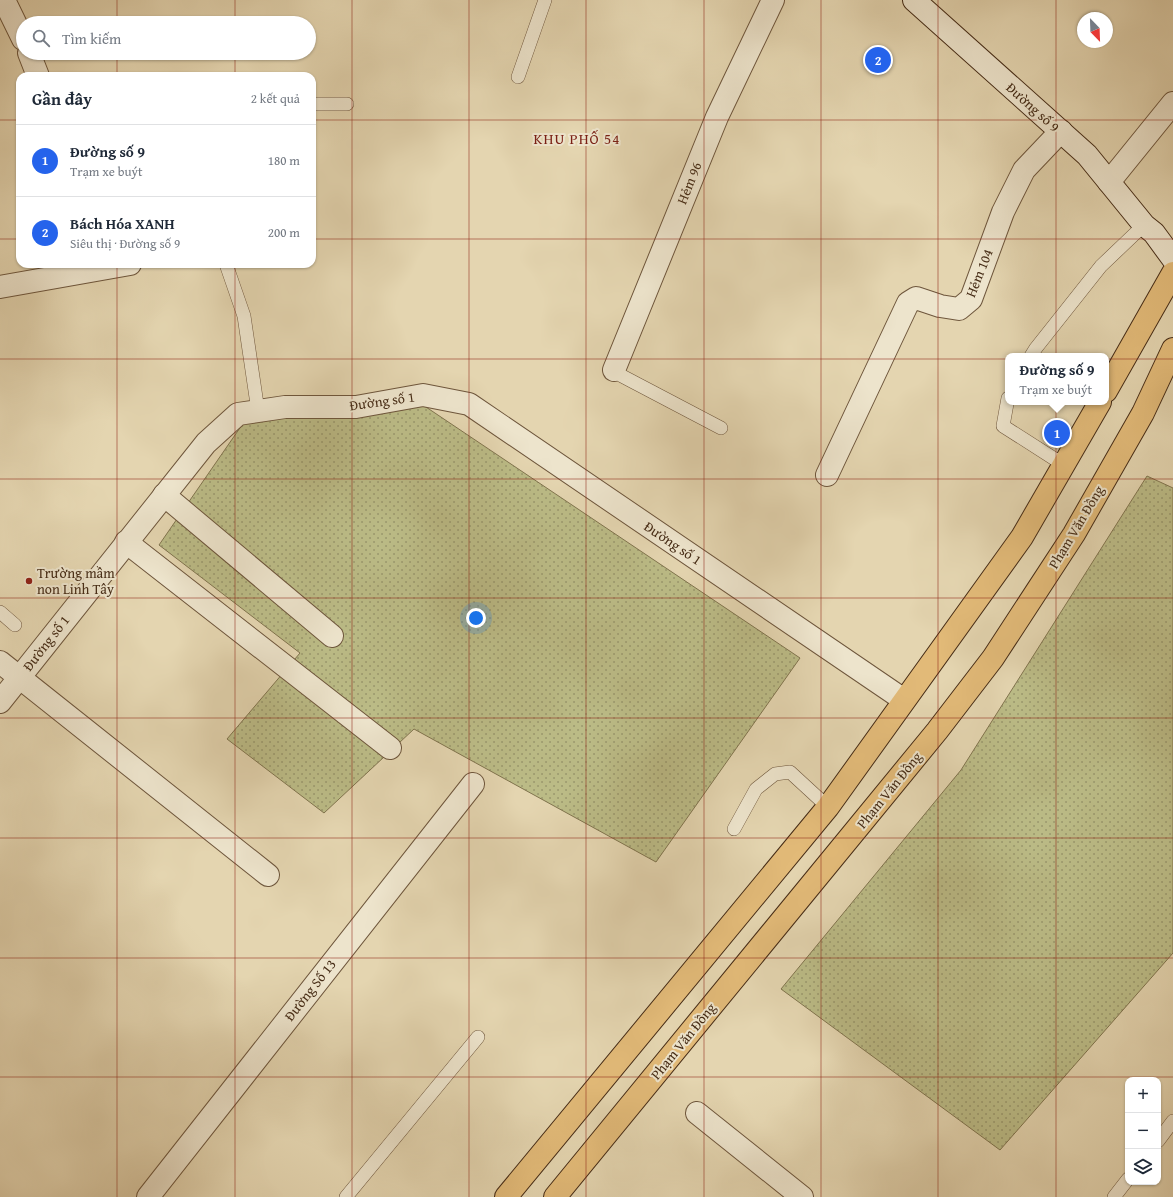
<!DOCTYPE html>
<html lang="vi">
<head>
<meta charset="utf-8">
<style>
  :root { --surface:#fff; --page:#f2f2f3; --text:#1f2937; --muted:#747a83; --line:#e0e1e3; --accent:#2563eb }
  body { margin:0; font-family:"Gentium Book Plus",serif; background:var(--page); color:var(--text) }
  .controls { position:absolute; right:12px; bottom:12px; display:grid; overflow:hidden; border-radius:8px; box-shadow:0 1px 3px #0004 }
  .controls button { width:36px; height:36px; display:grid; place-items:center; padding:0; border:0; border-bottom:1px solid var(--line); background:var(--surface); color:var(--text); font:20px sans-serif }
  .compass { position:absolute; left:1077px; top:12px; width:36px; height:36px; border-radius:50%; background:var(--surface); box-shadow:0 1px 3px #0004; rotate:157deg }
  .you { position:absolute; left:476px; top:618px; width:14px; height:14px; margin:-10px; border:3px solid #fff; border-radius:50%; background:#1a73e8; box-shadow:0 0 0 6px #1a73e833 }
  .badge { display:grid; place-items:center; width:26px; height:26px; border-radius:50%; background:var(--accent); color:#fff; font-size:13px; font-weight:700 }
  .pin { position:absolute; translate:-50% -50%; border:2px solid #fff; box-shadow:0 1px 4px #0006 }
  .popup { position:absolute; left:1005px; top:353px; width:104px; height:52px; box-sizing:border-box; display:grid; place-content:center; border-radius:8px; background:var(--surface); filter:drop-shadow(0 1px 3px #0005); font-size:13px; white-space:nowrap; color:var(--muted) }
  .popup b { font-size:15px; color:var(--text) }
  .popup::after { content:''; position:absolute; left:50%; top:100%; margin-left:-8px; border:8px solid transparent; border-top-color:var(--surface) }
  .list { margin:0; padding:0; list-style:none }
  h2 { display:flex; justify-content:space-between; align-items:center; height:52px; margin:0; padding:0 16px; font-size:17px }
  h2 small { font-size:13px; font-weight:400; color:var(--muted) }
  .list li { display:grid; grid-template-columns:26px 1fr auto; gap:12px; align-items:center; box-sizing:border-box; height:72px; padding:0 16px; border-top:1px solid var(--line) }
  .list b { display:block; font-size:15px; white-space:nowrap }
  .list p { margin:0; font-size:13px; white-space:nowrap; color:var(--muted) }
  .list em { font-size:13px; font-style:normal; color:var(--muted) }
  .icon { flex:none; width:22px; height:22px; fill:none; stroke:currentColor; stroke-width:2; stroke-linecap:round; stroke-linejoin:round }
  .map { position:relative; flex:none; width:1173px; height:1197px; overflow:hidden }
  .search { position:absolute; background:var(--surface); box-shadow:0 1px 3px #0004; left:16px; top:16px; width:300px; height:44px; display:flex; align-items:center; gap:10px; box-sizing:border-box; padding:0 14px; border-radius:22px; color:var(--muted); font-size:15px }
  .panel { position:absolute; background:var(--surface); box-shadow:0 1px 3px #0004; left:16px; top:72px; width:300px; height:196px; border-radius:12px }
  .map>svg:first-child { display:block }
  .grass { fill:url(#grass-dots); stroke:#80744e }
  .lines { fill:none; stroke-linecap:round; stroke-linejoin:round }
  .lane-casing { stroke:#6e563c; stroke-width:14 }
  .street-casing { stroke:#6e563c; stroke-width:24 }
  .secondary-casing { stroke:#462c16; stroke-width:24 }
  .highway-casing { stroke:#462c16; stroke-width:24 }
  .lane { stroke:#ede4cc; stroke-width:13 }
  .street { stroke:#ede4cc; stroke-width:22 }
  .secondary { stroke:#ede4cc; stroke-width:22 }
  .highway { stroke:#e2ba78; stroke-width:22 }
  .grid { fill:none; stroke:#8f2418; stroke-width:1; stroke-opacity:0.55 }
  .poi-dot { fill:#8f2418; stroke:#ede4cc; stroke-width:1.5 }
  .labels { text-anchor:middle; stroke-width:4; stroke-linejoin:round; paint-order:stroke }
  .street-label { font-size:14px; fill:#462c16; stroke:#ede4cc }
  .poi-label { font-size:14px; fill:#462c16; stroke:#ede4cc; text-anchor:start }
  .neighbourhood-label { font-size:15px; letter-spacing:1px; fill:#7a1f14; stroke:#ede4cc }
</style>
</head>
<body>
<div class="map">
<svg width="1173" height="1197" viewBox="0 0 1173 1197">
  <defs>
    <pattern id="grass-dots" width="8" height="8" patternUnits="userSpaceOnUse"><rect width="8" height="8" fill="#bbbb86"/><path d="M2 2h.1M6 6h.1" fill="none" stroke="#9a986d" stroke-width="1.8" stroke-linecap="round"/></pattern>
  </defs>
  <rect width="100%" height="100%" fill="#e4d5b0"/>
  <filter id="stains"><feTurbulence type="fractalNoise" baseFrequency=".005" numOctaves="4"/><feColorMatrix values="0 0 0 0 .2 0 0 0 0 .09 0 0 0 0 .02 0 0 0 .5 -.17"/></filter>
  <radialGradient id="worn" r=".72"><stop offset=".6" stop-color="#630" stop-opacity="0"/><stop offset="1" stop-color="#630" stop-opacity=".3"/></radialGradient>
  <g class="grass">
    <path d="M 423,405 L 800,658 L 656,862 L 414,729 L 324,813 L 227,739 L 300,653 L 159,545 L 244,422 Z"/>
    <path d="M 1147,476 L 1173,488 L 1173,953 L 1000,1150 L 781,989 L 961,770 Z"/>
  </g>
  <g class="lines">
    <g class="lane-casing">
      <g id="lane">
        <path d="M 518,77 L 545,0"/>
        <path d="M 312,104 L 347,104"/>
        <path d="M 226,264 L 244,316 L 258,411"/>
        <path d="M 1031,356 L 1036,348 L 1101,266 L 1144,225"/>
        <path d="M 614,370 L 622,376 L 721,428"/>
        <path d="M 1008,398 L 1003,426 L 1064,465"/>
        <path d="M 0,612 L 15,625"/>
        <path d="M 734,829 L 756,789 L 775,774 L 790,772 L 828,807"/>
        <path d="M 1158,1141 L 1173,1121"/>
        <path d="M 346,1197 L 478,1037"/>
        <path d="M 1114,1197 L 1128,1179"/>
      </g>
    </g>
    <g class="street-casing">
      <g id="street">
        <path d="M 4,0 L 23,39"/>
        <path d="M 29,53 L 38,76"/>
        <path d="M 1109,182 L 1173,103"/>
        <path d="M 0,287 L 130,264"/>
        <path d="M 614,370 L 717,117 L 773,0"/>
        <path d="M 827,475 L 908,303 L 916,298 L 940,306 L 959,309 L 971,299 L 1003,212 L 1024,170 L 1061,131"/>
        <path d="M 164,495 L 332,636"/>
        <path d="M 126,542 L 390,748"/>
        <path d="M 0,662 L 268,875"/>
        <path d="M 0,702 L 206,443 L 238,414 L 285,407 L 356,407 L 423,395 L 469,404 L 904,700"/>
        <path d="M 697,1113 L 802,1197"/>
        <path d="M 148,1197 L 473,784"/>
      </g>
    </g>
    <g class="secondary-casing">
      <path id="secondary" d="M 914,0 L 1087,155 L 1144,225 L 1154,233 L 1173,259"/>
    </g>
    <g class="highway-casing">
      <g id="highway">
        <path d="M 1106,391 L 1173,273"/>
        <path d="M 506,1197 L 828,807 L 1022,537 L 1100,402"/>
        <path d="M 555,1197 L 937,731 L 993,658 L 1074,534 L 1143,413 L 1173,349"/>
      </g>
    </g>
    <use href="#lane" class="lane"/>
    <use href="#street" class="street"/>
    <use href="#secondary" class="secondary"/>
    <use href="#highway" class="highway"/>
  </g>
  <path class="grid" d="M 117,0 L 117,23M 235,0 L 235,23M 352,0 L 352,1197M 469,0 L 469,1197M 586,0 L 586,1197M 704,0 L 704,1197M 821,0 L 821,1197M 938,0 L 938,1197M 1056,0 L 1056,1197M 117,53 L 117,76M 235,53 L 235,76M 0,120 L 20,120M 312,120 L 1173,120M 0,239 L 20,239M 312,239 L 1173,239M 117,264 L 117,1197M 235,264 L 235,1197M 0,359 L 1173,359M 0,479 L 1173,479M 0,598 L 1173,598M 0,718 L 1173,718M 0,838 L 1173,838M 0,958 L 1173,958M 0,1077 L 1173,1077"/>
  <circle class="poi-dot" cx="29" cy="581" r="4"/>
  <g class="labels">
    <g class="street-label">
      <text transform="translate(1033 107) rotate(42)" y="5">Đường số 9</text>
      <text transform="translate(689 183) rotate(-68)" y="5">Hẻm 96</text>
      <text transform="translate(979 273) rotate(-68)" y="5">Hẻm 104</text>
      <text transform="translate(382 401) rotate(-8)" y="5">Đường số 1</text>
      <text transform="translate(1076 527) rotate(-59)" y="5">Phạm Văn Đồng</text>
      <text transform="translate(673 543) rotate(34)" y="5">Đường số 1</text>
      <text transform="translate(46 643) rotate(-52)" y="5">Đường số 1</text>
      <text transform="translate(889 790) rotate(-51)" y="5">Phạm Văn Đồng</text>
      <text transform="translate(310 990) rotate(-52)" y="5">Đường Số 13</text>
      <text transform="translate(683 1041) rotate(-51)" y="5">Phạm Văn Đồng</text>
    </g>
    <g class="poi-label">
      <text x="37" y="578">Trường mầm<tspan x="37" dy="16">non Linh Tây</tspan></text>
    </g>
    <g class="neighbourhood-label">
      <text x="577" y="144">KHU PHỐ 54</text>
    </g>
  </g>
  <rect width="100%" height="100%" filter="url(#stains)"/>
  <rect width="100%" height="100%" fill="url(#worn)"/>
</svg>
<div class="controls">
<button>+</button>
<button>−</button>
<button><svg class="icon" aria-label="layers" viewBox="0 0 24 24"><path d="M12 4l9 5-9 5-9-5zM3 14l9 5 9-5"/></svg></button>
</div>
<svg class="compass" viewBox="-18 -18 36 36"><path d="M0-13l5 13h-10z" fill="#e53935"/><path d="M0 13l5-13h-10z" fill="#747a83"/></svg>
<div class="you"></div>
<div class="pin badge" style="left:1057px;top:433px">1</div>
<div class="popup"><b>Đường số 9</b>Trạm xe buýt</div>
<div class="pin badge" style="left:878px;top:60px">2</div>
<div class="search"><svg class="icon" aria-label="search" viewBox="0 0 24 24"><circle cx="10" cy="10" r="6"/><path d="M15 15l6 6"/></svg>Tìm kiếm</div>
<section class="panel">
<h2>Gần đây<small>2 kết quả</small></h2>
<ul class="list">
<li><span class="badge">1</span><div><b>Đường số 9</b><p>Trạm xe buýt</p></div><em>180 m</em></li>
<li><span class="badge">2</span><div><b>Bách Hóa XANH</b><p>Siêu thị · Đường số 9</p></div><em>200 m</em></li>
</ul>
</section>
</div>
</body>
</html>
